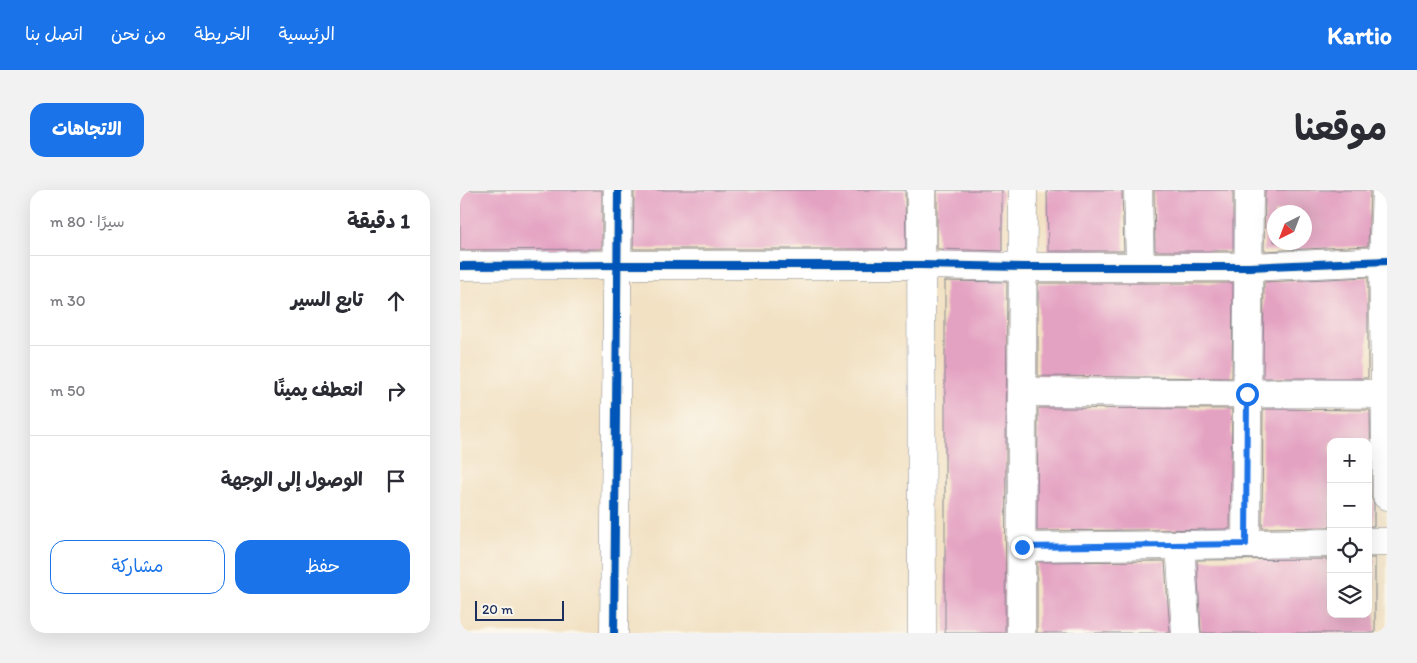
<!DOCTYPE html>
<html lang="ar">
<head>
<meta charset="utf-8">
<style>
  :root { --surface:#fff; --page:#f2f2f3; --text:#2b2b33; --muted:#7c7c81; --line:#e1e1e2; --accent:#1a73e8 }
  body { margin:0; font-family:Itim,"Playpen Sans Arabic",sans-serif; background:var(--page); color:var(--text); direction:rtl }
  .controls { position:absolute; right:15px; bottom:15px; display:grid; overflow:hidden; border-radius:10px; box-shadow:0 5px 20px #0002 }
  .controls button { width:45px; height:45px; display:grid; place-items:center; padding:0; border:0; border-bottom:1px solid var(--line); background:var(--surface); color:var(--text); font:25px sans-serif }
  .compass { position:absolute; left:807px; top:15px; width:45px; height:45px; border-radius:50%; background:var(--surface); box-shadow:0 5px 20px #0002; rotate:222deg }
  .scale { position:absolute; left:15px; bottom:12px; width:89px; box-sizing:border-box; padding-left:5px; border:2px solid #1b2f5e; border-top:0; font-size:14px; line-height:18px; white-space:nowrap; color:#1b2f5e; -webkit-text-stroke:4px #fbf7ec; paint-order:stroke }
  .stop { position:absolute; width:15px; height:15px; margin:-11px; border:4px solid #1a73e8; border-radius:50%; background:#fff }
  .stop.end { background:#1a73e8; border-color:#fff; box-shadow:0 1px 5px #0008 }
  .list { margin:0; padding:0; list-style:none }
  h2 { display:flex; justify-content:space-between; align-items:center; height:65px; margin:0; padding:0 20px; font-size:21px }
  h2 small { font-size:16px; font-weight:400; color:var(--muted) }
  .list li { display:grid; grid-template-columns:32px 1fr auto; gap:15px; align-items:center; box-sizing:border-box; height:90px; padding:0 20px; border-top:1px solid var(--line) }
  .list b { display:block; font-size:19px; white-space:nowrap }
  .list em { font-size:16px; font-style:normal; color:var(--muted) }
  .actions { display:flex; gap:10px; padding:15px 20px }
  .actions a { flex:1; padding:11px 0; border:1px solid var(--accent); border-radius:15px; text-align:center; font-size:18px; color:var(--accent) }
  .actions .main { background:var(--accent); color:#fff }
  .icon { flex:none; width:28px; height:28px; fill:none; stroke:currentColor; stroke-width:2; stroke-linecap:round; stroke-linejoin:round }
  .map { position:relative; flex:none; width:927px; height:443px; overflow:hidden; direction:ltr; border-radius:15px }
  header { display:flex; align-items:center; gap:30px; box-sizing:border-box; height:70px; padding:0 25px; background:var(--accent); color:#fff }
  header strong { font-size:24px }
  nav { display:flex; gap:28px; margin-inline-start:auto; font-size:18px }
  .intro { display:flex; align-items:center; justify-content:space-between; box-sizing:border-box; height:120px; padding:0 30px }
  h1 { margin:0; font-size:35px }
  .button { padding:12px 22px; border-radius:15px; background:var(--accent); color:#fff; font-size:18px; font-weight:700 }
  main { display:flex; gap:30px; padding:0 30px }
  aside { flex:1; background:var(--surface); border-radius:15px; box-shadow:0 5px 20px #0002 }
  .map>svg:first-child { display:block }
  .building { fill:#e4a2c2; fill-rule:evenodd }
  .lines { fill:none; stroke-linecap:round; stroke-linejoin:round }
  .street-casing { stroke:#868890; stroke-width:29 }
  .street { stroke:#fff; stroke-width:28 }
  .cycleway-casing { stroke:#fbf7ec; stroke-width:11 }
  .cycleway { stroke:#0057b8; stroke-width:8 }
  .route { stroke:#1a73e8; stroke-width:6 }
</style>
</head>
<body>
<header>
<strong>Kartio</strong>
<nav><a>الرئيسية</a><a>الخريطة</a><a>من نحن</a><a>اتصل بنا</a></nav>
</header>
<div class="intro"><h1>موقعنا</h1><a class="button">الاتجاهات</a></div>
<main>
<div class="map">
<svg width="927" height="443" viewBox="0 0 927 443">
  <rect width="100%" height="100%" fill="#fbf7ec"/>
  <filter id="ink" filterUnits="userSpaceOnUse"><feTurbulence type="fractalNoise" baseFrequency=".02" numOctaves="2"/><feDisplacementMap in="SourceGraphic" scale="10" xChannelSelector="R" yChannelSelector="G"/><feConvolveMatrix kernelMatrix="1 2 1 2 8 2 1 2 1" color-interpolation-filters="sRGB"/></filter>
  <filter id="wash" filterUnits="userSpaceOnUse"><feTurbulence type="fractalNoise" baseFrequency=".0096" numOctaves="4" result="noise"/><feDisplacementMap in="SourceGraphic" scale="20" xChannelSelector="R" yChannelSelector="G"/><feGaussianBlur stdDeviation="1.12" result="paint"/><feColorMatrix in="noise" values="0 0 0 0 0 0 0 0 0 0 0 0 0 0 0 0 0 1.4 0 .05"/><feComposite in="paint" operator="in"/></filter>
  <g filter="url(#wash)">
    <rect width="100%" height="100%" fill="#f2e1c3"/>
    <g id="blocks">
      <g class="building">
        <path d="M 0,0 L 142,0 L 142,59 L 0,60 Z"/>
        <path d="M 174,0 L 445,0 L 446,59 L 173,59 Z"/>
        <path d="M 477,0 L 542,0 L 542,61 L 477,59 Z"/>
        <path d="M 587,0 L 662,0 L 664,61 L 588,61 Z"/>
        <path d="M 694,0 L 773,0 L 773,61 L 695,61 Z"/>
        <path d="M 805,0 L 910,0 L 908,56 L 804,61 ZM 814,22 L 844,22 L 844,52 L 814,52 Z"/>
        <path d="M 908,87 L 908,188 L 803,188 L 804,92 Z"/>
        <path d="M 485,91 L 547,92 L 545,443 L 485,443 Z"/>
        <path d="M 578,93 L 773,93 L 772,188 L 578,186 Z"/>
        <path d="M 578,218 L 772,219 L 770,339 L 577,341 Z"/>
        <path d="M 803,219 L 910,220 L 911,306 L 914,314 L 914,336 L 908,336 L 908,252 L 871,252 L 871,337 L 802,338 Z"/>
        <path d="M 908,368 L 915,368 L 915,443 L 741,443 L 737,370 L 871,369 L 871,424 L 908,424 Z"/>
        <path d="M 705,371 L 710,443 L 577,443 L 577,372 Z"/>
      </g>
    </g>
  </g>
  <g filter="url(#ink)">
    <use href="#blocks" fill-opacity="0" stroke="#868890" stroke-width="1"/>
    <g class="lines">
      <g class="street-casing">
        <g id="street">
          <path d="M 461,0 L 462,443"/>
          <path d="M 678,0 L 680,77"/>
          <path d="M 926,0 L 923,71 L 927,306"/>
          <path d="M 0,76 L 158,75 L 461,75 L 563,77 L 789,77 L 927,71"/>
          <path d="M 563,202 L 927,204"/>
          <path d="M 908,352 L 927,352"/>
          <path d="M 786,354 L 789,0"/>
          <path d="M 720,355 L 726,443"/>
          <path d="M 562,357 L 871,353"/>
          <path d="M 154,443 L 158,0"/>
          <path d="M 561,443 L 563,0"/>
        </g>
      </g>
      <use href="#street" class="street"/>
      <g class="cycleway-casing">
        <g id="cycleway">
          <path d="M 0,76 L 158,75 L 461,75 L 563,77 L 789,77 L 927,71"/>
          <path d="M 154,443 L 158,0"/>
        </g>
      </g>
      <use href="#cycleway" class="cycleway"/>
    </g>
  </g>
  <g class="lines" filter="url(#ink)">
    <path class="route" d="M 562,357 L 786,354 L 787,204"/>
  </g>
</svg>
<div class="controls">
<button>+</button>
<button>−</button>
<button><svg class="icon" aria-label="locate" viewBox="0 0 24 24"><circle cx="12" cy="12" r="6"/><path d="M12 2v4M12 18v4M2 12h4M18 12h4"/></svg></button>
<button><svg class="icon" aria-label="layers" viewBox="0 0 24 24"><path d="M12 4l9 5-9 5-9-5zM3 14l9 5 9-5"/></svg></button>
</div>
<svg class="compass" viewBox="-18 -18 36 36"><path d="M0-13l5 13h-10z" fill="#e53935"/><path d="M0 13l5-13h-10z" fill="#7c7c81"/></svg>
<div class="scale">20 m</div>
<div class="stop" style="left:787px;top:204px"></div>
<div class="stop end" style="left:562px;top:357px"></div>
</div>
<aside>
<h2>1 دقيقة<small>سيرًا · 80 m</small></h2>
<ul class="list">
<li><svg class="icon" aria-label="ahead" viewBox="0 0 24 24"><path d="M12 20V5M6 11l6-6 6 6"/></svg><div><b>تابع السير</b></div><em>30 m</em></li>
<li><svg class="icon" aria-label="right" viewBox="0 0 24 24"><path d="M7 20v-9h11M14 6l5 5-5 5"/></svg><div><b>انعطف يمينًا</b></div><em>50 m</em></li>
<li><svg class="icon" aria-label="arrive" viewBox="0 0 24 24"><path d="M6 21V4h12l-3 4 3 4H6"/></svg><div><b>الوصول إلى الوجهة</b></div></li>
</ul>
<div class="actions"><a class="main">حفظ</a><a>مشاركة</a></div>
</aside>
</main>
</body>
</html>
